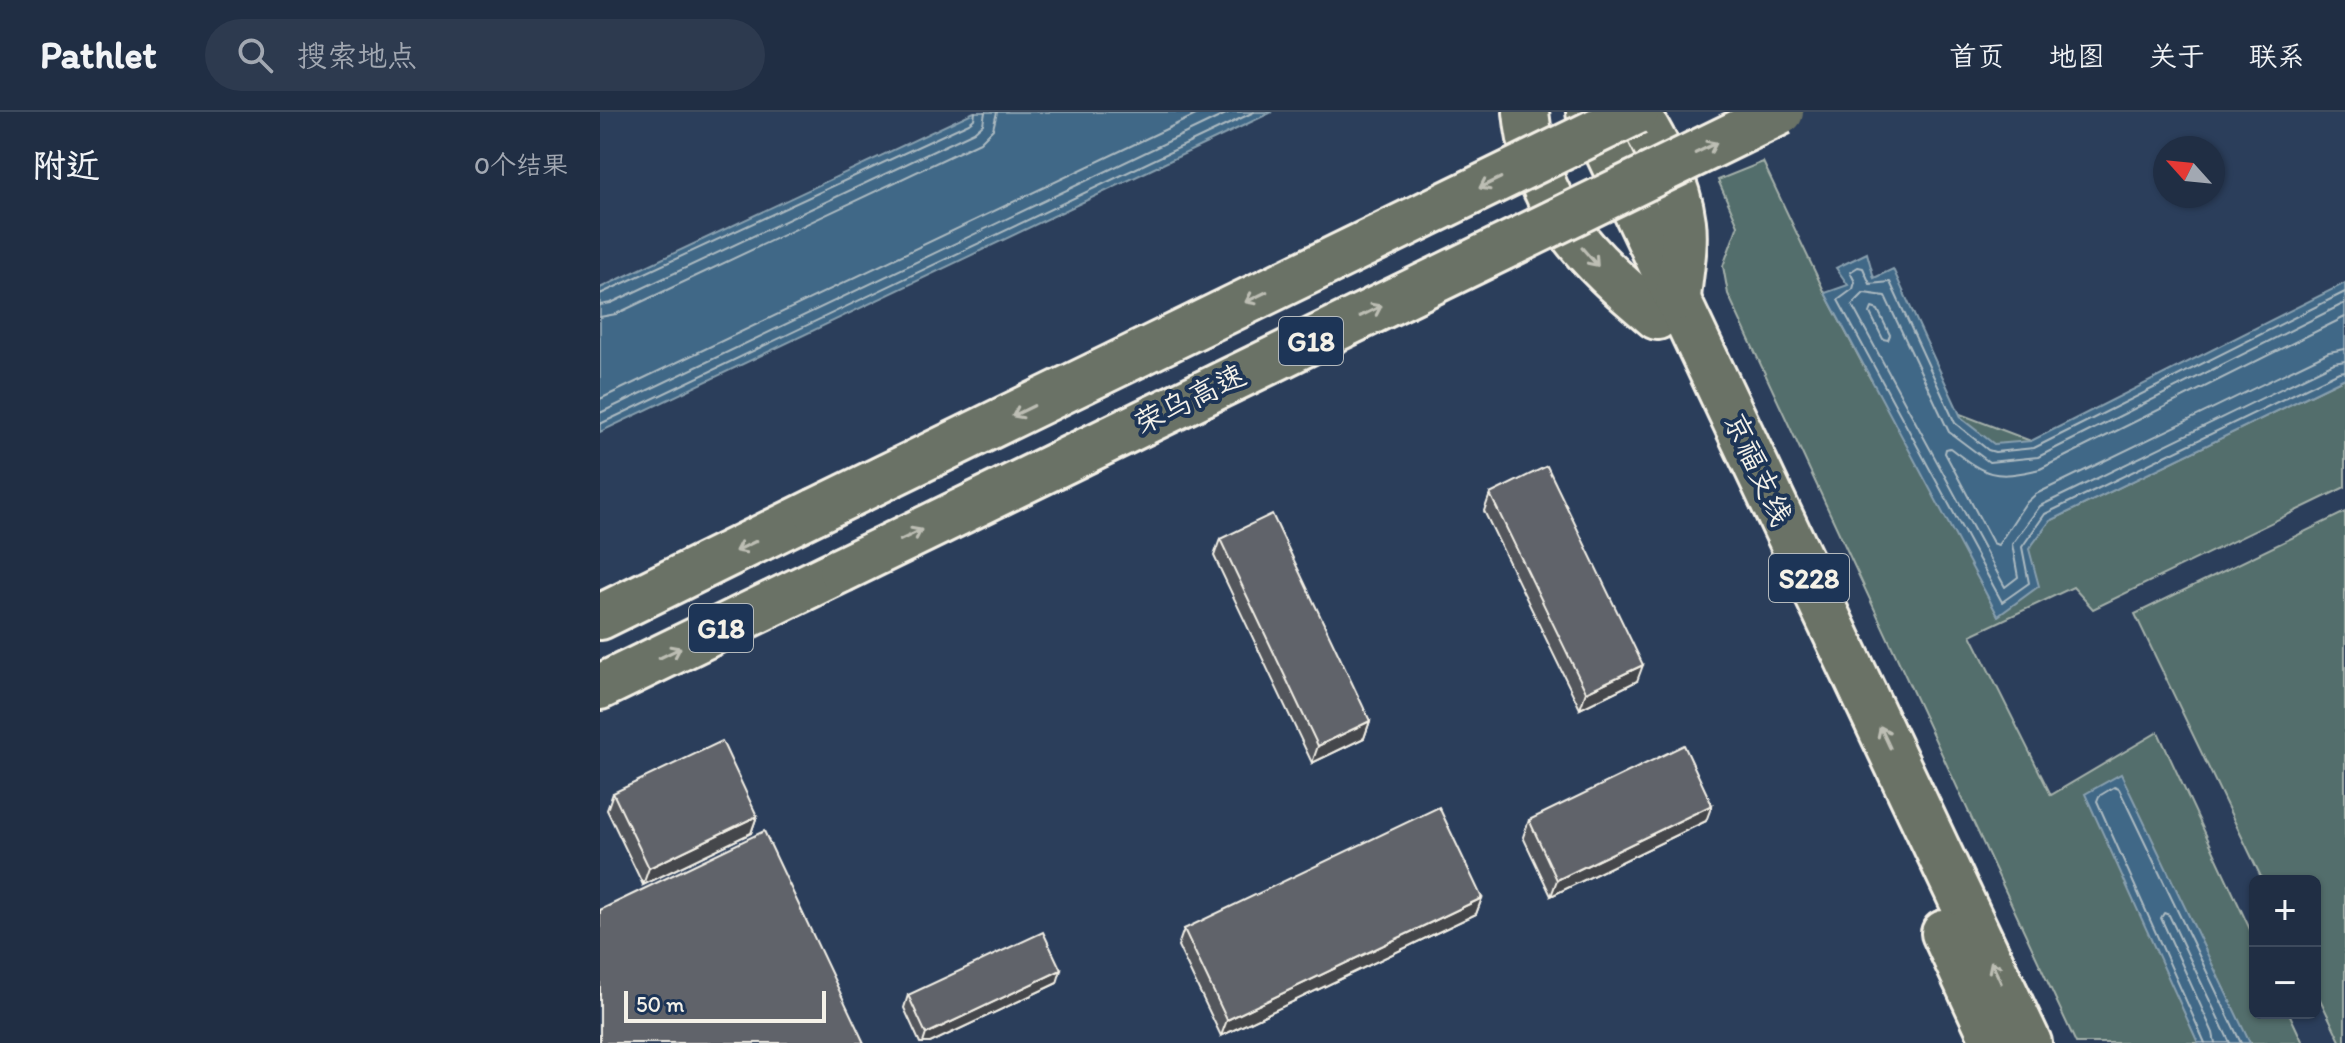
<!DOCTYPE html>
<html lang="zh">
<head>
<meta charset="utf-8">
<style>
  :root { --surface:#202e44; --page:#2d3a4f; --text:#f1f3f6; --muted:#a2a8b2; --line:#3d4a5d }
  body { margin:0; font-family:Itim,"LXGW WenKai TC",sans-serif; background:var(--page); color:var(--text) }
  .controls { position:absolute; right:24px; bottom:24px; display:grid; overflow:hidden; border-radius:12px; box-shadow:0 2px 6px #0004 }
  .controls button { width:72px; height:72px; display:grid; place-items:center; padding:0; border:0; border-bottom:2px solid var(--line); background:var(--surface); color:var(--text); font:40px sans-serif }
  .compass { position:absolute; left:1553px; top:24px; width:72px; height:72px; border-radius:50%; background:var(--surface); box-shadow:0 2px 6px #0004; rotate:297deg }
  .scale { position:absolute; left:24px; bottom:20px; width:202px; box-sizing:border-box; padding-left:8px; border:4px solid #f4f1e8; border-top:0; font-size:22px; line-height:28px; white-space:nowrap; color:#f4f1e8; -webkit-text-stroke:6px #1d3557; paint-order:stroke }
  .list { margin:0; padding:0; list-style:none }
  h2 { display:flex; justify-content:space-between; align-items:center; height:104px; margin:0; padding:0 32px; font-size:34px }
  h2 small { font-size:26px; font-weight:400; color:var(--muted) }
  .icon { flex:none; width:44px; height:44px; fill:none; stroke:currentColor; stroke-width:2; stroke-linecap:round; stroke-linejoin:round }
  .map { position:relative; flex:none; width:1745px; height:931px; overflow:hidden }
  header { display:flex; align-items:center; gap:48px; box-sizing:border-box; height:112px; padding:0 40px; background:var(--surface); border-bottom:2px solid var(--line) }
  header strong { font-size:38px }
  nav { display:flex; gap:44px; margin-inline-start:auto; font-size:28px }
  .search { width:560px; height:72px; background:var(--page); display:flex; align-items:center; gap:20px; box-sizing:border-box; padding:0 28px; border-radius:44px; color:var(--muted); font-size:30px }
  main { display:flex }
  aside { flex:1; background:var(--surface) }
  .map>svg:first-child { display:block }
  .green { fill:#536e6c; stroke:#a4b0aa; stroke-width:2 }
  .water { fill:#406887; stroke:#889fae; stroke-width:2 }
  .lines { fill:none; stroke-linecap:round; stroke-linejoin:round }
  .shore { stroke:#acbac1; stroke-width:2 }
  .trunk-casing { stroke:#f4f1e8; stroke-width:50 }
  .motorway-casing { stroke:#f4f1e8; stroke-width:50 }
  .trunk { stroke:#6a7266; stroke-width:44 }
  .motorway { stroke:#6a7266; stroke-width:44 }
  .motorway-bridge-casing { stroke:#f4f1e8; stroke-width:50; stroke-linecap:butt }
  .motorway-bridge { stroke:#6a7266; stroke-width:44 }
  .wall { fill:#53565c; stroke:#f4f1e8; stroke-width:2 }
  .shaded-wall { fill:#44464b; stroke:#f4f1e8; stroke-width:2 }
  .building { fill:#61646b; stroke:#f4f1e8; stroke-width:2 }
  .oneway { stroke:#bdbeb4 }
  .labels { text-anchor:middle; stroke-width:8; stroke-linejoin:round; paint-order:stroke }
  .shield { fill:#1d3557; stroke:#b4b9bc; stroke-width:2 }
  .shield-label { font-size:28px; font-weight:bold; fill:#f4f1e8 }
  .street-label { font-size:30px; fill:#f4f1e8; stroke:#1d3557 }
</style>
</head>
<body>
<header>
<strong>Pathlet</strong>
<div class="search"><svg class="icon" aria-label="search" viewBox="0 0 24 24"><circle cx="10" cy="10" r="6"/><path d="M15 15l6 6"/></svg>搜索地点</div>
<nav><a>首页</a><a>地图</a><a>关于</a><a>联系</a></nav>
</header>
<main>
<aside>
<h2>附近<small>0个结果</small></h2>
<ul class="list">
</ul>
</aside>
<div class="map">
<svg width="1745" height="931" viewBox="0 0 1745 931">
  <rect width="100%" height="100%" fill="#2b3e5b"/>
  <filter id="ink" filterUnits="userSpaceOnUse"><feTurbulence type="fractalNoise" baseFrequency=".0125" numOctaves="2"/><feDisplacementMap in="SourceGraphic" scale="16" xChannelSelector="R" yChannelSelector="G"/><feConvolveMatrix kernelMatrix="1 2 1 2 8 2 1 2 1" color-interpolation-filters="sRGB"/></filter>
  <g filter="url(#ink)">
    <g class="green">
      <path d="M 1163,50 L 1225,181 L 1271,268 L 1431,329 L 1450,409 L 1745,266 L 1745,375 L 1493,497 L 1473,475 L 1371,523 L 1451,683 L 1558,620 L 1655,828 L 1655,901 L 1689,901 L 1703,931 L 1476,931 L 1128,182 L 1123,154 L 1138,113 L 1118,68 Z"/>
      <path d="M 1745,400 L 1745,931 L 1741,931 L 1715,877 L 1715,769 L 1663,769 L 1535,502 Z"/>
    </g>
    <g class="water">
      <path d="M 374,0 L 672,0 L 0,320 L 0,176 Z"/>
      <path d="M 1267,141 L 1274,166 L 1293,157 L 1362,307 L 1394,332 L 1431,329 L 1745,171 L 1745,266 L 1450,409 L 1429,437 L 1439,474 L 1398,504 L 1225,181 L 1248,173 L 1236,156 Z"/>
      <path d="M 1521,662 L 1650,931 L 1598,931 L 1485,682 Z"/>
    </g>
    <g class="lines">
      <g class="shore">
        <path d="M 1745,180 L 1434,336 L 1395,340 L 1388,338 L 1355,311 L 1290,170 L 1270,172 L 1263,156 L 1258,155 L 1250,160 L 1255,170 L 1253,177 L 1238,188 L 1402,490 L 1429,471 L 1422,435 L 1445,402 L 1739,260 L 1745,259"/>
        <path d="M 0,182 L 369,11 L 374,7 L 375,0"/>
        <path d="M 1745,191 L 1438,345 L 1389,350 L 1349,320 L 1285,184 L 1264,181 L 1252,193 L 1405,475 L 1418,465 L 1412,432 L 1440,394 L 1734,251 L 1745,249"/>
        <path d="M 0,193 L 11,191 L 374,20 L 383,12 L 385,0"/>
        <path d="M 1272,196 L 1278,198 L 1290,223 L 1288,228 L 1283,227 L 1270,201 Z"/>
        <path d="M 0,205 L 16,202 L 380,30 L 393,17 L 397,0"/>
        <path d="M 1745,205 L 1440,357 C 1394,368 1386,364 1350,336 L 1346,337 L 1345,341 L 1393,431 L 1398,433 L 1425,392 L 1436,382 L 1729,240 L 1745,237"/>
        <path d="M 0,287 L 602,0"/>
        <path d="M 0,301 L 630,0"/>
        <path d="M 0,312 L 654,0"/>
        <path d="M 1605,931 L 1497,689 L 1499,684 L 1514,675 L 1519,677 L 1641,931"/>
        <path d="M 1615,931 L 1613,921 L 1561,806 L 1564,801 L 1569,803 L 1630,931"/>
      </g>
      <g class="trunk-casing">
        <g id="trunk">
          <path d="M 926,0 C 936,98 985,145 1057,205"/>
          <path d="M 989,0 L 1429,931"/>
          <path d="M 1037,0 C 1057,34 1078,70 1083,110 C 1086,134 1080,162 1078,186"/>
          <path d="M 1344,821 L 1395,931"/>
        </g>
      </g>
      <g class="motorway-casing">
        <g id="motorway">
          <path d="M 0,505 L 216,399"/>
          <path d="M 0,575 L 241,458"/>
        </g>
      </g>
      <use href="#trunk" class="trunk"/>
      <use href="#motorway" class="motorway"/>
      <g class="motorway-bridge-casing">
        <g id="motorway-bridge">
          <path d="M 216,399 L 1036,0"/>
          <path d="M 241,458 L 1181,0"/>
        </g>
      </g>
      <use href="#motorway-bridge" class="motorway-bridge"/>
    </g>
    <g class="wall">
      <path d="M 890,382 L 1037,569 L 980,597 L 884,399 Z"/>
      <path d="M 620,427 L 770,609 L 764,626 L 712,651 L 614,444 Z"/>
      <path d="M 13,681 L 157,704 L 151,721 L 43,773 L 7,698 Z"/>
      <path d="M 929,708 L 1106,709 L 951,784 L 923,725 Z"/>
      <path d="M 882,786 L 876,802 L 621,924 L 578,834 L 584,817 Z"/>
      <path d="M 457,871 L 330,931 L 320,931 L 304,896 L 308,883 Z"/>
    </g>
    <g class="shaded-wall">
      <path d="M 1043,553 L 1037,569 L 980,597 L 986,580 Z"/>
      <path d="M 770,609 L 764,626 L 712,651 L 718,634 Z"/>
      <path d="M 1112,693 L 1106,709 L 951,784 L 957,768 Z"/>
      <path d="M 157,704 L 151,721 L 43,773 L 49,756 Z"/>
      <path d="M 882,786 L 876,802 L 621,924 L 627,908 Z"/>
      <path d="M 461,858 L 457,871 L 330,931 L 323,931 L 326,922 Z"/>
    </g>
    <g class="building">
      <path d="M 947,354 L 1043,553 L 986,580 L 890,382 Z"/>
      <path d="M 672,402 L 770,609 L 718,634 L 620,427 Z"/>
      <path d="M 122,629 L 157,704 L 49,756 L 13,681 Z"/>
      <path d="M 1084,633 L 1112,693 L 957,768 L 929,708 Z"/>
      <path d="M 839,695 L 882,786 L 627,908 L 584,817 Z"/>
      <path d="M 164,719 L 264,931 L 0,931 L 0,798 Z"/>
      <path d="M 443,820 L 461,858 L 326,922 L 308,883 Z"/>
    </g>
    <defs><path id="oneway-shaft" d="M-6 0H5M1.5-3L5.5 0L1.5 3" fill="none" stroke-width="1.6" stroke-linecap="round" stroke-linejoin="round" transform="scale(2)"/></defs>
    <g class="oneway">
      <use href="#oneway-shaft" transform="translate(1106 36) rotate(-26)"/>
      <use href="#oneway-shaft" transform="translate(890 71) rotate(154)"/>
      <use href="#oneway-shaft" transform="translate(990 145) rotate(49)"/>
      <use href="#oneway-shaft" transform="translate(656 185) rotate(154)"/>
      <use href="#oneway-shaft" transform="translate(771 199) rotate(-26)"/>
      <use href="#oneway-shaft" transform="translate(423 299) rotate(154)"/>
      <use href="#oneway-shaft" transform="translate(311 423) rotate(-26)"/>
      <use href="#oneway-shaft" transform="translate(146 434) rotate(154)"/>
      <use href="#oneway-shaft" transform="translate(70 541) rotate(-26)"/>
      <use href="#oneway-shaft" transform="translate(1285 625) rotate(-115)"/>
      <use href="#oneway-shaft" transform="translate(1396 860) rotate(-115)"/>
    </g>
  </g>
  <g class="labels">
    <g class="shield">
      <rect x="679" y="205" width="64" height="48" rx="6"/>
      <rect x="1169" y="442" width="80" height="48" rx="6"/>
      <rect x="89" y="492" width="64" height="48" rx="6"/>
    </g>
    <g class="shield-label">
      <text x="711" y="239">G18</text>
      <text x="1209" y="476">S228</text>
      <text x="121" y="526">G18</text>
    </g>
    <g class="street-label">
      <text transform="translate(590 287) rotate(-26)" y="10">荣乌高速</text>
      <text transform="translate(1158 357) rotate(65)" y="10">京福支线</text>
    </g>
  </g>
</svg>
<div class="controls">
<button>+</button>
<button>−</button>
</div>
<svg class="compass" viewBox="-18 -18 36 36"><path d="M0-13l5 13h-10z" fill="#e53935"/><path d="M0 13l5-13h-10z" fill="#a2a8b2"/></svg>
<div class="scale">50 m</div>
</div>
</main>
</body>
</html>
